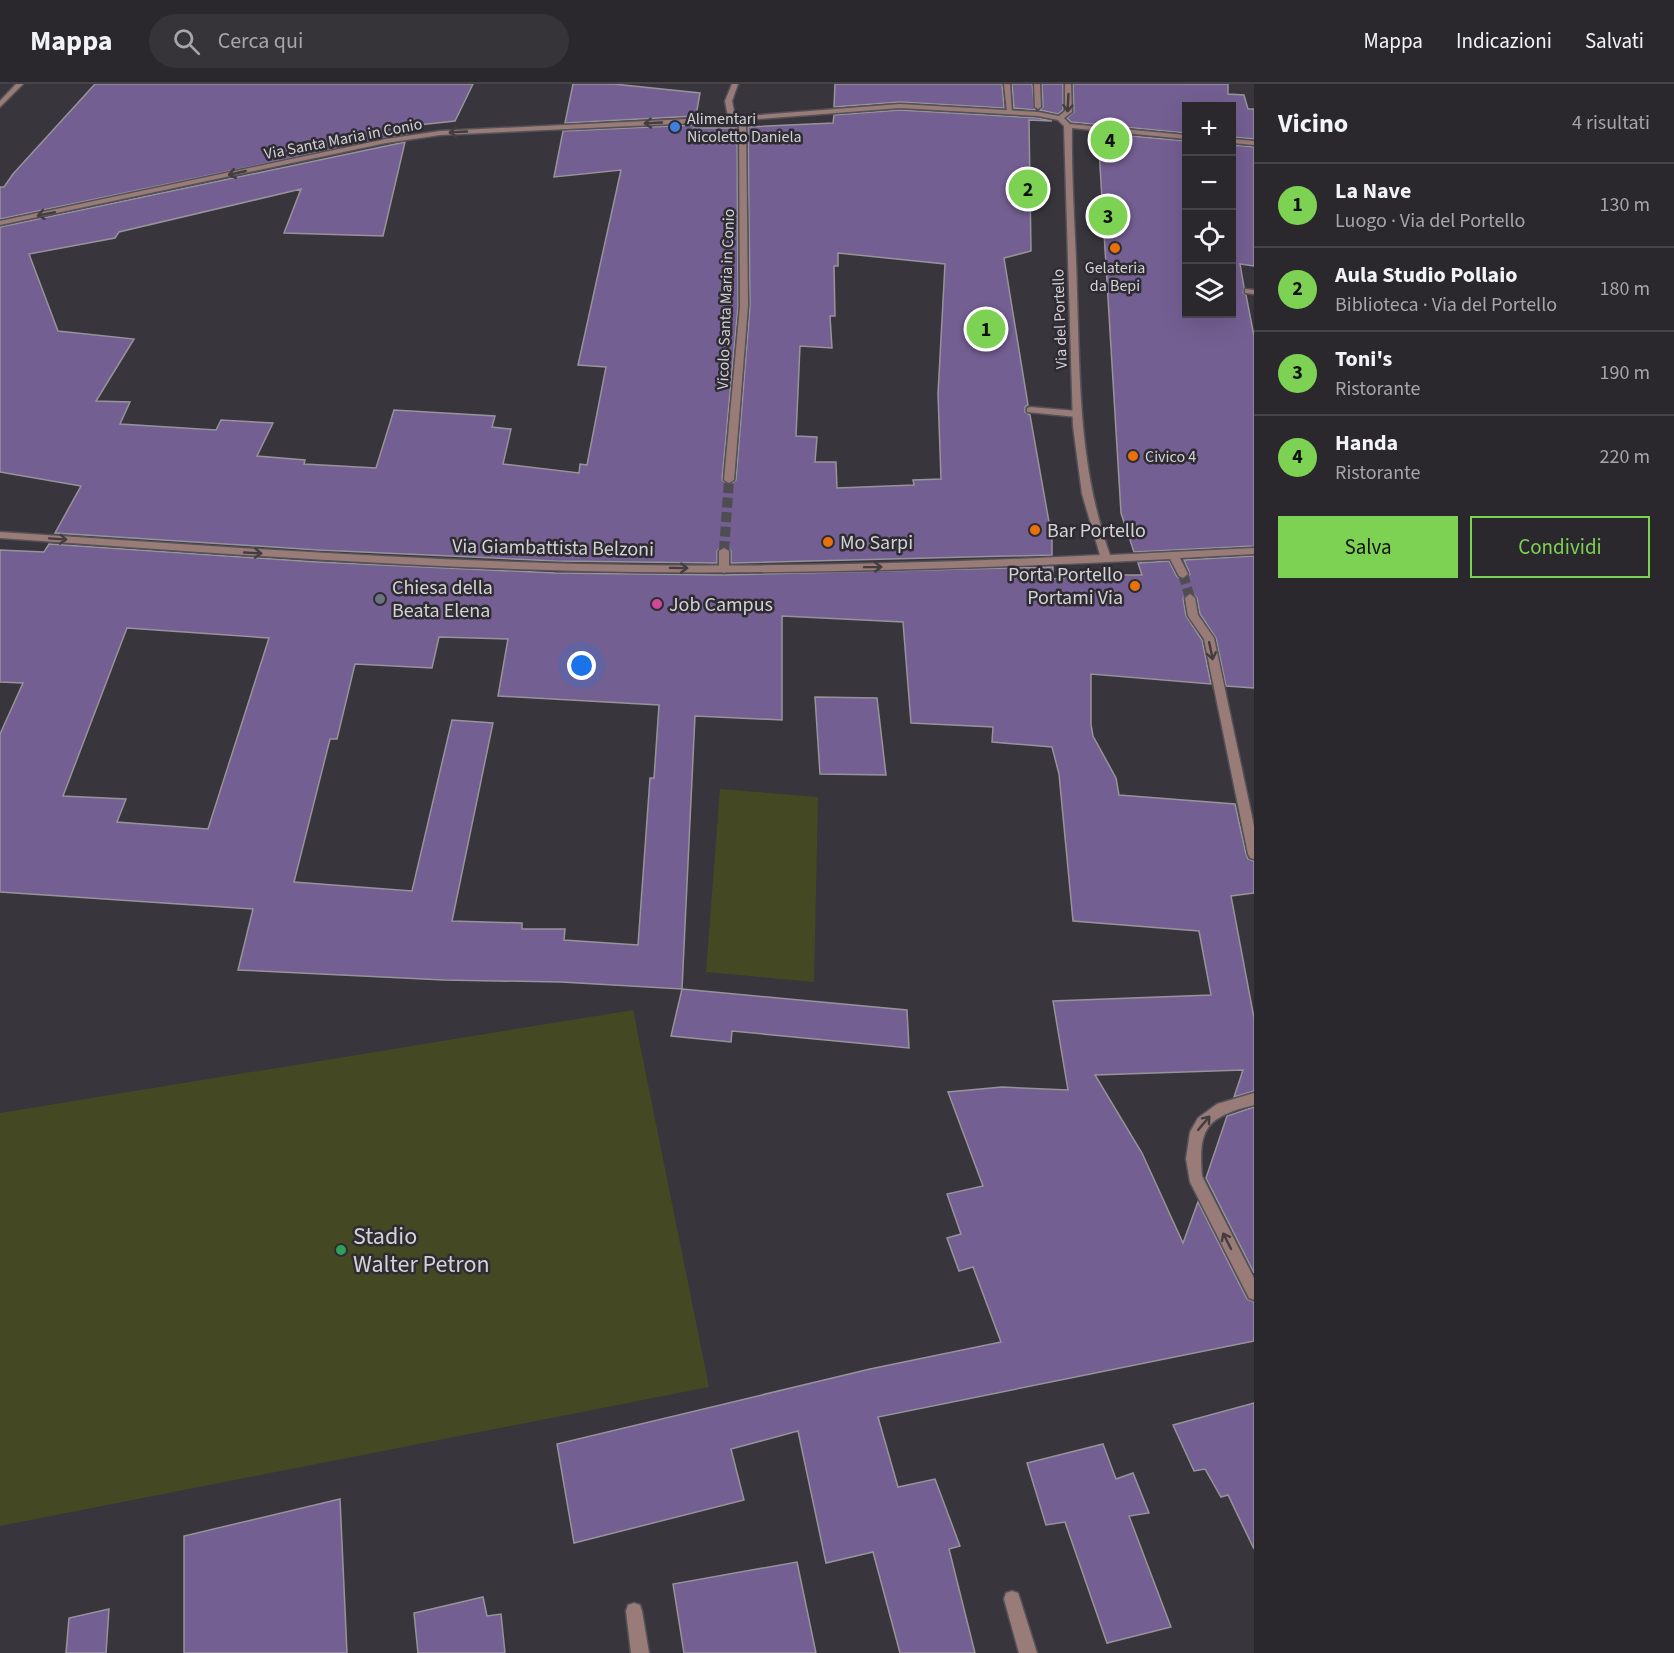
<!DOCTYPE html>
<html lang="it">
<head>
<meta charset="utf-8">
<style>
  :root { --surface:#2a282d; --page:#363439; --text:#f1f3f6; --muted:#a5a6aa; --line:#464449; --accent:#7dd153 }
  body { margin:0; font-family:"Source Sans 3",sans-serif; background:var(--page); color:var(--text) }
  .controls { position:absolute; right:18px; top:18px; display:grid; overflow:hidden; border-radius:0px; box-shadow:0 6px 24px #0002 }
  .controls button { width:54px; height:54px; display:grid; place-items:center; padding:0; border:0; border-bottom:2px solid var(--line); background:var(--surface); color:var(--text); font:30px sans-serif }
  .you { position:absolute; left:582px; top:582px; width:21px; height:21px; margin:-15px; border:4px solid #fff; border-radius:50%; background:#1a73e8; box-shadow:0 0 0 9px #1a73e833 }
  .badge { display:grid; place-items:center; width:39px; height:39px; border-radius:50%; background:var(--accent); color:#111; font-size:20px; font-weight:700 }
  .pin { position:absolute; translate:-50% -50%; border:3px solid #fff; box-shadow:0 2px 6px #0006 }
  .list { margin:0; padding:0; list-style:none }
  h2 { display:flex; justify-content:space-between; align-items:center; height:78px; margin:0; padding:0 24px; font-size:26px }
  h2 small { font-size:20px; font-weight:400; color:var(--muted) }
  .list li { display:grid; grid-template-columns:39px 1fr auto; gap:18px; align-items:center; box-sizing:border-box; height:84px; padding:0 24px; border-top:2px solid var(--line) }
  .list b { display:block; font-size:22px; white-space:nowrap }
  .list p { margin:0; font-size:20px; white-space:nowrap; color:var(--muted) }
  .list em { font-size:20px; font-style:normal; color:var(--muted) }
  .actions { display:flex; gap:12px; padding:18px 24px }
  .actions a { flex:1; padding:14px 0; border:2px solid var(--accent); border-radius:0px; text-align:center; font-size:21px; color:var(--accent) }
  .actions .main { background:var(--accent); color:#111 }
  .icon { flex:none; width:33px; height:33px; fill:none; stroke:currentColor; stroke-width:2; stroke-linecap:round; stroke-linejoin:round }
  .map { position:relative; flex:none; width:1254px; height:1569px; overflow:hidden }
  header { display:flex; align-items:center; gap:36px; box-sizing:border-box; height:84px; padding:0 30px; background:var(--surface); border-bottom:2px solid var(--line) }
  header strong { font-size:28px }
  nav { display:flex; gap:33px; margin-inline-start:auto; font-size:21px }
  .search { width:420px; height:54px; background:var(--page); display:flex; align-items:center; gap:15px; box-sizing:border-box; padding:0 21px; border-radius:33px; color:var(--muted); font-size:22px }
  main { display:flex }
  aside { flex:1; background:var(--surface) }
  .map>svg:first-child { display:block }
  .green { fill:#444923 }
  .building { fill:#745f92; stroke:#96949a; stroke-width:1.5; fill-rule:evenodd }
  .lines { fill:none; stroke-linecap:round; stroke-linejoin:round }
  .pedestrian-tunnel { stroke:#4f4d53; stroke-width:10; stroke-dasharray:10 4.5; stroke-linecap:butt }
  .minor-tunnel { stroke:#4f4d53; stroke-width:10; stroke-dasharray:10 4.5; stroke-linecap:butt }
  .service-casing { stroke:#545258; stroke-width:3 }
  .pedestrian-casing { stroke:#545258; stroke-width:3 }
  .minor-casing { stroke:#545258; stroke-width:3 }
  .service { fill:#997b78; fill-rule:evenodd }
  .pedestrian { fill:#997b78; fill-rule:evenodd }
  .minor { fill:#997b78; fill-rule:evenodd }
  .oneway { stroke:#433c40 }
  .shop-dot { fill:#3f7fe0; stroke:#2e2c32; stroke-width:2 }
  .food-dot { fill:#e8710a; stroke:#2e2c32; stroke-width:2 }
  .worship-dot { fill:#6b7280; stroke:#2e2c32; stroke-width:2 }
  .hotel-dot { fill:#d1479c; stroke:#2e2c32; stroke-width:2 }
  .leisure-dot { fill:#2e9e5b; stroke:#2e2c32; stroke-width:2 }
  .labels { text-anchor:middle; stroke-width:5; stroke-linejoin:round; paint-order:stroke }
  .far-poi-label { font-size:16px; fill:#d3d2d5; stroke:#2e2c32; text-anchor:start }
  .far-street-label { font-size:16px; fill:#d3d2d5; stroke:#2e2c32 }
  .poi-label { font-size:20px; fill:#d3d2d5; stroke:#2e2c32; text-anchor:start }
  .street-label { font-size:20px; fill:#d3d2d5; stroke:#2e2c32 }
  .near-poi-label { font-size:24px; fill:#d3d2d5; stroke:#2e2c32; text-anchor:start }
</style>
</head>
<body>
<header>
<strong>Mappa</strong>
<div class="search"><svg class="icon" aria-label="search" viewBox="0 0 24 24"><circle cx="10" cy="10" r="6"/><path d="M15 15l6 6"/></svg>Cerca qui</div>
<nav><a>Mappa</a><a>Indicazioni</a><a>Salvati</a></nav>
</header>
<main>
<div class="map">
<svg width="1254" height="1569" viewBox="0 0 1254 1569">
  <rect width="100%" height="100%" fill="#38363c"/>
  <g class="green">
    <path d="M 720,705 L 818,713 L 814,898 L 706,888 Z"/>
    <path d="M 633,926 L 709,1303 L 0,1442 L 0,1029 Z"/>
  </g>
  <g class="building">
    <path d="M 95,0 L 473,0 L 455,37 L 409,42 L 407,50 L 0,135 L 0,103 L 4,103 L 13,90 Z"/>
    <path d="M 573,0 L 614,0 L 700,9 L 696,32 L 565,39 Z"/>
    <path d="M 835,0 L 1002,0 L 1004,24 L 900,18 L 834,23 Z"/>
    <path d="M 1012,0 L 1032,0 L 1035,26 L 1014,24 Z"/>
    <path d="M 1042,0 L 1063,0 L 1063,26 L 1058,30 L 1040,26 L 1043,23 Z"/>
    <path d="M 1073,0 L 1228,0 L 1228,10 L 1244,11 L 1248,25 L 1254,25 L 1254,55 L 1232,53 L 1232,22 L 1186,22 L 1186,49 L 1071,38 L 1067,34 L 1074,28 Z"/>
    <path d="M 900,26 L 1038,34 L 1052,37 L 1029,36 L 1031,167 L 1004,174 L 1028,321 L 1025,323 L 1025,328 L 1030,331 L 1052,455 L 1052,471 L 731,479 L 731,467 L 723,462 L 717,467 L 717,479 L 556,477 L 318,466 L 55,449 L 81,402 L 0,388 L 0,143 L 405,58 L 383,152 L 284,149 L 301,105 L 119,148 L 115,154 L 29,170 L 58,247 L 134,255 L 96,317 L 130,318 L 120,340 L 216,346 L 221,336 L 273,339 L 257,372 L 305,376 L 304,380 L 376,384 L 394,326 L 495,332 L 492,343 L 511,345 L 503,380 L 579,389 L 580,380 L 587,381 L 606,283 L 578,281 L 621,86 L 554,93 L 563,47 L 694,41 L 694,44 L 737,44 L 738,222 L 722,396 L 730,401 L 736,396 L 750,222 L 748,43 L 833,39 L 834,31 ZM 838,169 L 945,180 L 938,310 L 941,395 L 913,396 L 914,401 L 837,404 L 836,378 L 815,378 L 817,353 L 796,352 L 800,262 L 832,264 L 830,232 L 835,232 L 834,182 L 838,182 Z"/>
    <path d="M 1098,49 L 1186,57 L 1186,230 L 1232,230 L 1232,61 L 1254,63 L 1254,182 L 1240,180 L 1244,203 L 1243,209 L 1246,211 L 1254,252 L 1254,462 L 1134,468 L 1121,429 Z"/>
    <path d="M 49,460 L 317,478 L 555,489 L 724,491 L 1053,483 L 1053,495 L 1087,491 L 1142,491 L 1138,479 L 1169,477 L 1177,493 L 1184,496 L 1190,490 L 1184,476 L 1254,472 L 1254,604 L 1226,602 L 1216,554 L 1200,530 L 1197,514 L 1190,508 L 1183,514 L 1186,532 L 1202,556 L 1211,600 L 1091,590 L 1091,641 L 1093,652 L 1116,694 L 1119,711 L 1235,720 L 1246,770 L 1248,775 L 1254,777 L 1254,809 L 1231,812 L 1254,934 L 1254,1007 L 1234,1013 L 1243,986 L 1095,991 L 1142,1069 L 1183,1159 L 1198,1118 L 1247,1215 L 1254,1218 L 1254,1257 L 878,1333 L 898,1403 L 935,1395 L 960,1462 L 949,1465 L 975,1569 L 900,1569 L 873,1468 L 826,1479 L 798,1347 L 731,1365 L 744,1416 L 574,1459 L 557,1360 L 870,1285 L 1001,1258 L 973,1183 L 959,1187 L 947,1154 L 961,1150 L 947,1110 L 983,1102 L 948,1008 L 1002,1003 L 1068,1006 L 1053,917 L 1211,911 L 1199,847 L 1073,837 L 1059,690 L 1052,663 L 992,658 L 993,643 L 911,639 L 903,538 L 782,532 L 782,636 L 695,632 L 682,905 L 561,898 L 444,896 L 238,886 L 253,825 L 0,808 L 0,650 L 23,599 L 0,598 L 0,466 L 44,468 ZM 127,544 L 269,554 L 208,745 L 117,738 L 126,715 L 63,712 ZM 439,553 L 508,555 L 498,612 L 659,621 L 654,694 L 650,694 L 638,861 L 564,856 L 565,845 L 522,845 L 522,839 L 452,837 L 493,639 L 452,636 L 412,807 L 294,798 L 330,655 L 337,655 L 355,580 L 432,584 Z"/>
    <path d="M 815,613 L 877,614 L 886,691 L 820,690 Z"/>
    <path d="M 682,905 L 907,926 L 909,964 L 732,947 L 731,958 L 671,952 Z"/>
    <path d="M 1254,1023 L 1254,1189 L 1206,1094 L 1227,1032 Z"/>
    <path d="M 1254,1319 L 1254,1465 L 1228,1411 L 1221,1413 L 1205,1385 L 1194,1387 L 1173,1341 Z"/>
    <path d="M 1103,1360 L 1116,1395 L 1133,1389 L 1149,1429 L 1129,1432 L 1171,1543 L 1107,1559 L 1065,1438 L 1046,1441 L 1027,1379 Z"/>
    <path d="M 340,1415 L 347,1569 L 184,1569 L 184,1452 Z"/>
    <path d="M 797,1478 L 816,1569 L 684,1569 L 673,1500 Z"/>
    <path d="M 483,1513 L 487,1532 L 501,1530 L 505,1569 L 418,1569 L 414,1529 Z"/>
    <path d="M 109,1525 L 106,1569 L 66,1569 L 69,1534 Z"/>
  </g>
  <g class="lines">
    <path class="pedestrian-tunnel" d="M 724,467 L 729,396"/>
    <path class="minor-tunnel" d="M 1183,490 L 1190,514"/>
    <g class="service-casing">
      <path id="service" d="M 1030,323 L 1077,327 L 1081,330 L 1077,333 L 1027,328 L 1027,324 Z"/>
    </g>
    <g class="pedestrian-casing">
      <g id="pedestrian">
        <path d="M 1004,0 L 1010,0 L 1012,29 L 1007,28 Z"/>
        <path d="M 1034,0 L 1040,0 L 1041,23 L 1038,25 L 1035,23 Z"/>
        <path d="M 724,464 L 729,467 L 729,485 L 724,489 L 719,485 L 719,467 Z"/>
      </g>
    </g>
    <g class="minor-casing">
      <g id="minor">
        <path d="M 16,0 L 23,0 L 0,23 L 0,17 Z"/>
        <path d="M 732,0 L 738,0 L 732,17 L 735,33 L 900,20 L 1038,28 L 1059,32 L 1065,27 L 1065,0 L 1071,0 L 1072,28 L 1064,34 L 1070,40 L 1186,51 L 1186,55 L 1072,44 C 1071,99 1076,154 1077,209 C 1080,299 1079,384 1110,471 L 1254,464 L 1254,470 L 1180,474 L 1188,490 L 1183,494 L 1179,492 L 1170,475 C 992,484 813,490 635,488 C 423,485 211,469 0,454 L 0,448 C 212,462 423,478 635,481 C 791,483 945,479 1100,471 L 1082,410 L 1073,342 L 1064,42 L 1058,36 L 1038,32 L 900,24 L 746,36 L 748,222 L 734,396 L 729,399 L 724,396 L 740,222 L 739,37 L 440,51 L 386,59 L 0,141 L 0,137 L 386,55 L 440,47 L 728,33 L 725,17 Z"/>
        <path d="M 1232,55 L 1254,57 L 1254,61 L 1232,59 Z"/>
        <path d="M 1245,205 L 1254,206 L 1254,210 L 1245,209 Z"/>
        <path d="M 1190,510 L 1195,514 L 1198,531 L 1214,554 L 1254,742 L 1254,775 L 1250,774 L 1248,770 L 1204,555 L 1188,532 L 1185,514 Z"/>
        <path d="M 1254,1009 L 1254,1021 C 1207,1033 1198,1043 1202,1092 L 1254,1194 L 1254,1216 L 1249,1214 L 1190,1098 L 1186,1075 L 1190,1048 L 1198,1034 L 1217,1020 Z"/>
        <path d="M 1012,1507 L 1018,1509 L 1020,1515 L 1037,1569 L 1019,1569 L 1004,1515 L 1006,1509 Z"/>
        <path d="M 634,1519 L 640,1521 L 642,1527 L 649,1569 L 631,1569 L 626,1527 L 628,1521 Z"/>
      </g>
    </g>
    <use href="#service" class="service"/>
    <use href="#pedestrian" class="pedestrian"/>
    <use href="#minor" class="minor"/>
  </g>
  <defs><path id="oneway-shaft" d="M-6 0H5M1.5-3L5.5 0L1.5 3" fill="none" stroke-width="1.6" stroke-linecap="round" stroke-linejoin="round" transform="scale(1.5)"/></defs>
  <g class="oneway">
    <use href="#oneway-shaft" transform="translate(1068 19) rotate(93)"/>
    <use href="#oneway-shaft" transform="translate(653 39) rotate(177)"/>
    <use href="#oneway-shaft" transform="translate(458 48) rotate(177)"/>
    <use href="#oneway-shaft" transform="translate(237 89) rotate(167)"/>
    <use href="#oneway-shaft" transform="translate(46 130) rotate(169)"/>
    <use href="#oneway-shaft" transform="translate(58 455) rotate(4)"/>
    <use href="#oneway-shaft" transform="translate(253 469) rotate(3)"/>
    <use href="#oneway-shaft" transform="translate(873 483) rotate(-1)"/>
    <use href="#oneway-shaft" transform="translate(679 484) rotate(1)"/>
    <use href="#oneway-shaft" transform="translate(1211 567) rotate(78)"/>
    <use href="#oneway-shaft" transform="translate(1204 1039) rotate(-50)"/>
    <use href="#oneway-shaft" transform="translate(1227 1157) rotate(-117)"/>
  </g>
  <circle class="shop-dot" cx="675" cy="43" r="6"/>
  <g class="food-dot">
    <circle cx="1115" cy="164" r="6"/>
    <circle cx="1133" cy="372" r="6"/>
    <circle cx="1035" cy="446" r="6"/>
    <circle cx="828" cy="458" r="6"/>
    <circle cx="1135" cy="502" r="6"/>
  </g>
  <circle class="worship-dot" cx="380" cy="515" r="6"/>
  <circle class="hotel-dot" cx="657" cy="520" r="6"/>
  <circle class="leisure-dot" cx="341" cy="1166" r="6"/>
  <g class="labels">
    <g class="far-poi-label">
      <text x="687" y="40">Alimentari<tspan x="687" dy="18">Nicoletto Daniela</tspan></text>
      <text x="1115" y="189" text-anchor="middle">Gelateria<tspan x="1115" dy="18">da Bepi</tspan></text>
      <text x="1145" y="378">Civico 4</text>
    </g>
    <g class="far-street-label">
      <text transform="translate(343 54) rotate(-11)" y="6">Via Santa Maria in Conio</text>
      <text transform="translate(725 215) rotate(-88)" y="6">Vicolo Santa Maria in Conio</text>
      <text transform="translate(1059 235) rotate(-92)" y="6">Via del Portello</text>
    </g>
    <g class="poi-label">
      <text x="1047" y="453">Bar Portello</text>
      <text x="840" y="465">Mo Sarpi</text>
      <text x="1123" y="497" text-anchor="end">Porta Portello<tspan x="1123" dy="23">Portami Via</tspan></text>
      <text x="392" y="510">Chiesa della<tspan x="392" dy="23">Beata Elena</tspan></text>
      <text x="669" y="527">Job Campus</text>
    </g>
    <g class="street-label">
      <text transform="translate(553 463) rotate(1)" y="7">Via Giambattista Belzoni</text>
    </g>
    <g class="near-poi-label">
      <text x="353" y="1160">Stadio<tspan x="353" dy="28">Walter Petron</tspan></text>
    </g>
  </g>
</svg>
<div class="controls">
<button>+</button>
<button>−</button>
<button><svg class="icon" aria-label="locate" viewBox="0 0 24 24"><circle cx="12" cy="12" r="6"/><path d="M12 2v4M12 18v4M2 12h4M18 12h4"/></svg></button>
<button><svg class="icon" aria-label="layers" viewBox="0 0 24 24"><path d="M12 4l9 5-9 5-9-5zM3 14l9 5 9-5"/></svg></button>
</div>
<div class="you"></div>
<div class="pin badge" style="left:986px;top:245px">1</div>
<div class="pin badge" style="left:1028px;top:105px">2</div>
<div class="pin badge" style="left:1108px;top:132px">3</div>
<div class="pin badge" style="left:1110px;top:56px">4</div>
</div>
<aside>
<h2>Vicino<small>4 risultati</small></h2>
<ul class="list">
<li><span class="badge">1</span><div><b>La Nave</b><p>Luogo · Via del Portello</p></div><em>130 m</em></li>
<li><span class="badge">2</span><div><b>Aula Studio Pollaio</b><p>Biblioteca · Via del Portello</p></div><em>180 m</em></li>
<li><span class="badge">3</span><div><b>Toni's</b><p>Ristorante</p></div><em>190 m</em></li>
<li><span class="badge">4</span><div><b>Handa</b><p>Ristorante</p></div><em>220 m</em></li>
</ul>
<div class="actions"><a class="main">Salva</a><a>Condividi</a></div>
</aside>
</main>
</body>
</html>
